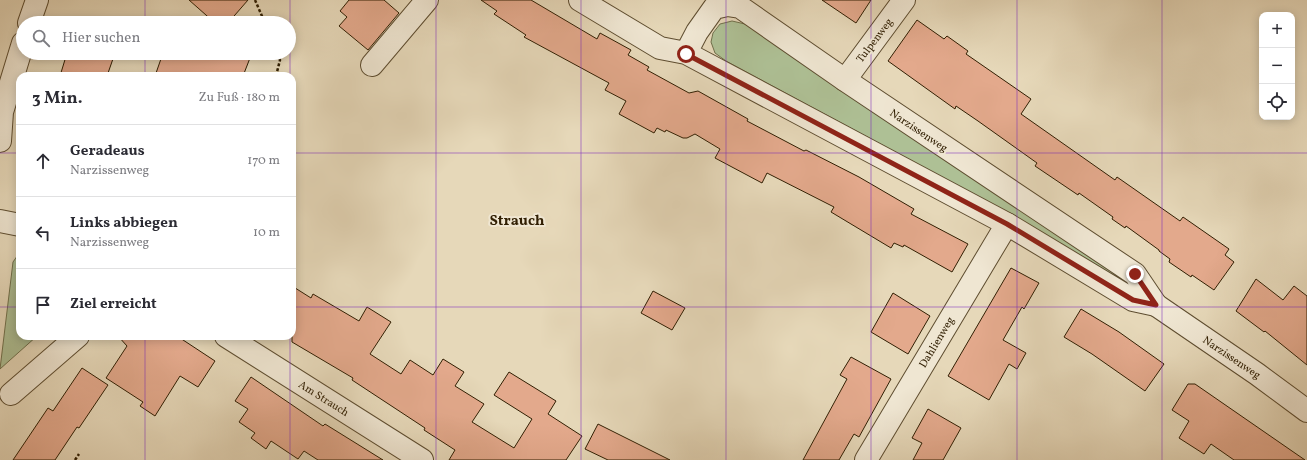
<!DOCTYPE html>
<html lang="de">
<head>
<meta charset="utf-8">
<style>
  :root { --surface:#fff; --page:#f7f7f7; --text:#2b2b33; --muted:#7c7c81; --line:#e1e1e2 }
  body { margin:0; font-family:Vollkorn,serif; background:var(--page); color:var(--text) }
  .controls { position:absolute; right:12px; top:12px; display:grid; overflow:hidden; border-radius:8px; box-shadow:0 2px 10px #0003 }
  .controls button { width:36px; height:36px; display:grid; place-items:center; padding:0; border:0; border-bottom:1px solid var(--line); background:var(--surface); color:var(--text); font:20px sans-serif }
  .stop { position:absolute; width:12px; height:12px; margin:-9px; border:3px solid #8f2418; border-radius:50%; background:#fff }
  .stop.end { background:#8f2418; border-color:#fff; box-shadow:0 1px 4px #0008 }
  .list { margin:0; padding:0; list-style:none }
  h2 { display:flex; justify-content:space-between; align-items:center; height:52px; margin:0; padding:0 16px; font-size:17px }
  h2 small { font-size:13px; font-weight:400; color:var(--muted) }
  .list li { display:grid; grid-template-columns:26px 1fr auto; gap:12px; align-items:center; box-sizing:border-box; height:72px; padding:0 16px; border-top:1px solid var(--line) }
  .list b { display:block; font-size:15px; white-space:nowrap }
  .list p { margin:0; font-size:13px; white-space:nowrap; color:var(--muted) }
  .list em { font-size:13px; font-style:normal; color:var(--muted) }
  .icon { flex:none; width:22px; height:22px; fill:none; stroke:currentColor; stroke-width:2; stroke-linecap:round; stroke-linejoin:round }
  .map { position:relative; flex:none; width:1307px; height:460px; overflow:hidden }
  .search { position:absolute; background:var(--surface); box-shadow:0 2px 10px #0003; left:16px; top:16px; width:280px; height:44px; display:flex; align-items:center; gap:10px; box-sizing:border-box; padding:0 14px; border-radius:22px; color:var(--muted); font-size:15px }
  .panel { position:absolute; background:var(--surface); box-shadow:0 2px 10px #0003; left:16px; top:72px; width:280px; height:268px; border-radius:12px }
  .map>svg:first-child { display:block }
  .green { fill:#aec095; stroke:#70704c }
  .building { fill:#e3a98c; stroke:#311f03 }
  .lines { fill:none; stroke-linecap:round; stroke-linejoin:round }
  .minor-casing { stroke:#5e4d30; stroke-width:24 }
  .path { stroke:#311f03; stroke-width:2.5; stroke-dasharray:3 2; stroke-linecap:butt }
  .minor { stroke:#efe6d2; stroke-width:22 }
  .route { stroke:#8f2418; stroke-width:5 }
  .grid { fill:none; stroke:#7b2cbf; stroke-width:1; stroke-opacity:0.55 }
  .labels { text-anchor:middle; stroke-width:4; stroke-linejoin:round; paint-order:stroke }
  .street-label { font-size:11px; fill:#311f03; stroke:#efe6d2 }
  .district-label { font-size:15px; font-weight:bold; fill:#311f03; stroke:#efe6d2 }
</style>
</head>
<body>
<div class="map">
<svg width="1307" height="460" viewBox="0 0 1307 460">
  <rect width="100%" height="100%" fill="#e6d8b9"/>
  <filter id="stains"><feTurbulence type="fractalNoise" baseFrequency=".005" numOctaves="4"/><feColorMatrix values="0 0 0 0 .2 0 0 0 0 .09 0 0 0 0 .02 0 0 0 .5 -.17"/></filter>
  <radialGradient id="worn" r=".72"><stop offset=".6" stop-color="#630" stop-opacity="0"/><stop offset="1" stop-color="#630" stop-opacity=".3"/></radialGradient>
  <g class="green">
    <path d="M 732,21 L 745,24 L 763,35 L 1125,280 L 1122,284 L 932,172 L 726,61 L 715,53 L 711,42 L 713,33 L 720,24 Z"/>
    <path d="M 20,252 L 20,336 L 37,336 L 0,369 L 13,262 Z"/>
  </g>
  <g class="building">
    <path d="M 189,0 L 248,0 L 228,23 L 215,23 Z"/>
    <path d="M 349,0 L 384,0 L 399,13 L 368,50 L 339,26 L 347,17 L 340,11 Z"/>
    <path d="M 481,0 L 531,0 L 597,39 L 600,33 L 631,50 L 628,55 L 649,67 L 647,70 L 689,93 L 698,91 L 748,119 L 747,121 L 804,151 L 806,150 L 859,177 L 914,209 L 911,214 L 968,244 L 952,272 L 904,245 L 903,247 L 894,243 L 891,248 L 831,212 L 834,207 L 767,173 L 762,183 L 715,158 L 720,149 L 695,134 L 687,138 L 683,138 L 666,130 L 665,132 L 657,128 L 654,133 L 619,114 L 626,101 L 605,90 L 609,83 L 524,37 L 526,35 L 494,14 L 497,11 Z"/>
    <path d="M 822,0 L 871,0 L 856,23 Z"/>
    <path d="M 917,20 L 944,39 L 947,36 L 968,51 L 966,54 L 1031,99 L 1021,114 L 1115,180 L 1117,177 L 1180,221 L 1183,217 L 1229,249 L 1225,255 L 1234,262 L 1214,290 L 1192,275 L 1191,277 L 1169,262 L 1170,259 L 1159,251 L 1159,250 L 1126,226 L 1125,228 L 1112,219 L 1113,217 L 1079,193 L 1078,195 L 1035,166 L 1037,163 L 978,121 L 956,106 L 955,109 L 888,61 Z"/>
    <path d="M 67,53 L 115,53 L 107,76 L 60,76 Z"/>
    <path d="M 163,53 L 235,53 L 250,58 L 243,76 L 155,76 Z"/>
    <path d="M 1011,268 L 1039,283 L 1024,309 L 1022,307 L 1003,340 L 1026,353 L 1017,369 L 1009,364 L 989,400 L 948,376 Z"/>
    <path d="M 1256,279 L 1283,300 L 1294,286 L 1307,296 L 1307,365 L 1265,331 L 1264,332 L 1236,311 Z"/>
    <path d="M 292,286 L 311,298 L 313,294 L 359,321 L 367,307 L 391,322 L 370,354 L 401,374 L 410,360 L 433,375 L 443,359 L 464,372 L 455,386 L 484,404 L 472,422 L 514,448 L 532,419 L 494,395 L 509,372 L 556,401 L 548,414 L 582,436 L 566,460 L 449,460 L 455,450 L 424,430 L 425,428 L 352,380 L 353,378 L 292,342 Z"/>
    <path d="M 653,291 L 685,308 L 672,330 L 641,313 Z"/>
    <path d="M 893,293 L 930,316 L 908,354 L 871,332 Z"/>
    <path d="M 1081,309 L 1119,332 L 1164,364 L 1145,391 L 1092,354 L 1064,337 Z"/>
    <path d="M 118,336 L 177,336 L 215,361 L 198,387 L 180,376 L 155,416 L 140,406 L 143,402 L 106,378 L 127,346 Z"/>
    <path d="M 851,357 L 891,379 L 859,437 L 854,434 L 839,460 L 803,460 L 847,379 L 840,375 Z"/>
    <path d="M 82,368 L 108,385 L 79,428 L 77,427 L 55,460 L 13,460 L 48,408 L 53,411 Z"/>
    <path d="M 251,377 L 323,426 L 325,424 L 383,460 L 318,460 L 304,451 L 298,459 L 271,441 L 266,449 L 251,438 L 255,433 L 239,422 L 248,409 L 235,401 Z"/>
    <path d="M 1188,384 L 1195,384 L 1305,460 L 1234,460 L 1211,444 L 1204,454 L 1179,438 L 1189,421 L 1172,410 Z"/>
    <path d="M 928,409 L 961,428 L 943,460 L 913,460 L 922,443 L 912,438 Z"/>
    <path d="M 598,424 L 670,460 L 608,460 L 585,449 Z"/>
  </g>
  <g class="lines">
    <g class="minor-casing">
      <g id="minor">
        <path d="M 580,0 L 660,48 L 686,53 L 1007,224 L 1133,300 L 1156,305 L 1135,274 L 845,80 L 740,7 L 727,5 L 714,8 L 697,32 L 686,53"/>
        <path d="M 29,23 L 37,0"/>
        <path d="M 372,65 L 427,0"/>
        <path d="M 845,80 L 904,0"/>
        <path d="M 0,141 L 2,112 L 23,43"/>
        <path d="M 0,221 L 20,225"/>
        <path d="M 1156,305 L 1257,374 L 1307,411"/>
        <path d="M 226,336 L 422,460"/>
        <path d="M 11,394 L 78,336"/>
        <path d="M 866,460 L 1007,224"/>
      </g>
    </g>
    <g class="path">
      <path d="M 255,0 L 265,23"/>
      <path d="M 276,76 L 280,60 L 277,53"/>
      <path d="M 75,460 L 79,454"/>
    </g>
    <use href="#minor" class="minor"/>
  </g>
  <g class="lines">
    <path class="route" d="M 686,54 L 1007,224 L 1133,300 L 1156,305 L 1135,274"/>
  </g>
  <path class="grid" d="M 145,0 L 145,23M 290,0 L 290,76M 436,0 L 436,460M 581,0 L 581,460M 726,0 L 726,460M 871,0 L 871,460M 1017,0 L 1017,460M 1162,0 L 1162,460M 145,53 L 145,76M 0,153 L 20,153M 292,153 L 1307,153M 0,307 L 20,307M 292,307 L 1307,307M 145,336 L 145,460M 290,336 L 290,460"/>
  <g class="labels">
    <g class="street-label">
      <text transform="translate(874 40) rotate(-53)" y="4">Tulpenweg</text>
      <text transform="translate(919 130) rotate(34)" y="4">Narzissenweg</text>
      <text transform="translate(936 342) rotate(-59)" y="4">Dahlienweg</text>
      <text transform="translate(1232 357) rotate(34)" y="4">Narzissenweg</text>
      <text transform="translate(324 398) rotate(32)" y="4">Am Strauch</text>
    </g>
    <g class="district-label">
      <text x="517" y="225">Strauch</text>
    </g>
  </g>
  <rect width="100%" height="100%" filter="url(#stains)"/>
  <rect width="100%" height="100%" fill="url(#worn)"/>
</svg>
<div class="controls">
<button>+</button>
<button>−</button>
<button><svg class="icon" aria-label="locate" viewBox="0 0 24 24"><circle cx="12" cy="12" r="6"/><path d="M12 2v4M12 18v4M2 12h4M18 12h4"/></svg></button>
</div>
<div class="stop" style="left:686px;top:54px"></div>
<div class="stop end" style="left:1135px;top:274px"></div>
<div class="search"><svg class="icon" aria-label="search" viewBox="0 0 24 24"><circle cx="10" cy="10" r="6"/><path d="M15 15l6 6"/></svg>Hier suchen</div>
<section class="panel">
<h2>3 Min.<small>Zu Fuß · 180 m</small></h2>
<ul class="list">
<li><svg class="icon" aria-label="ahead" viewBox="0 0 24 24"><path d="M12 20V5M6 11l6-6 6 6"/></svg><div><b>Geradeaus</b><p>Narzissenweg</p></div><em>170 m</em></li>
<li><svg class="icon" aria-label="left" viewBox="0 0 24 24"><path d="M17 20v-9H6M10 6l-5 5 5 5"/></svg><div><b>Links abbiegen</b><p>Narzissenweg</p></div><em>10 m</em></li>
<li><svg class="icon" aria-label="arrive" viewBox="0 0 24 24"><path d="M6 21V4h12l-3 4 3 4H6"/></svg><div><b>Ziel erreicht</b></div></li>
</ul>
</section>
</div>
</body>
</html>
